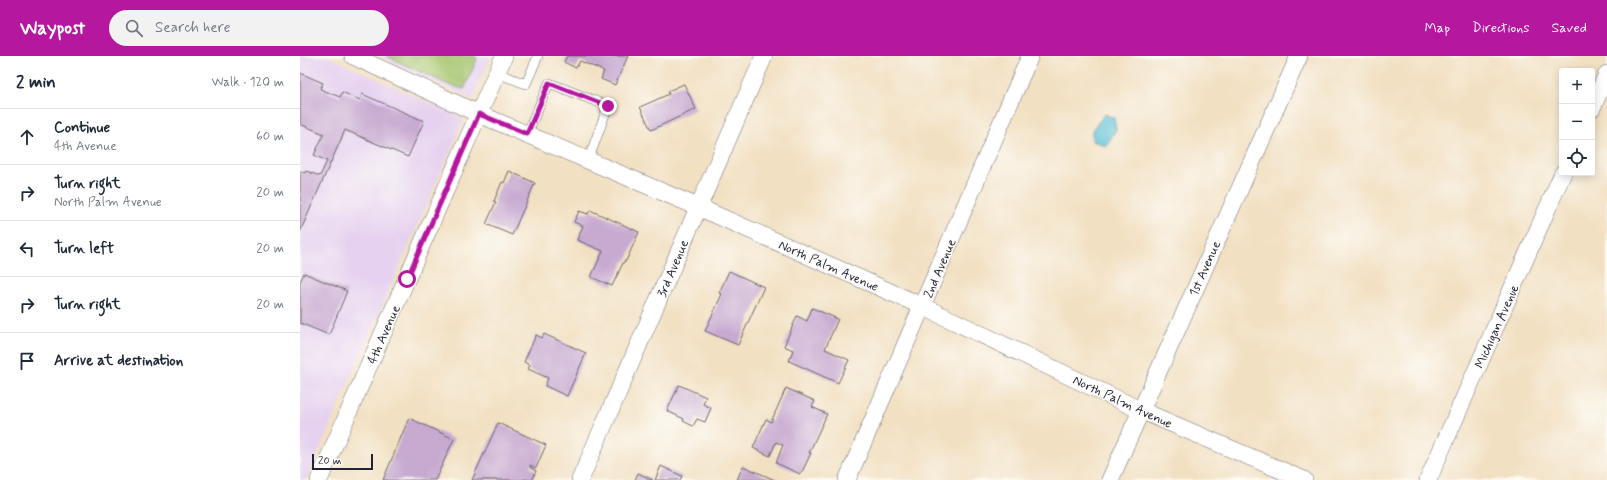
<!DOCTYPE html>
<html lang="en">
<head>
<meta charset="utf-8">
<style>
  :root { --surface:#fff; --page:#f2f2f3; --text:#1f2937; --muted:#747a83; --line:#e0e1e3; --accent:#b5179e }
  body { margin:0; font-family:Mynerve,sans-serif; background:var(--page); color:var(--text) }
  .controls { position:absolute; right:12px; top:12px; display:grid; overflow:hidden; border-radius:4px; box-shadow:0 2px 10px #0003 }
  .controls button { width:36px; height:36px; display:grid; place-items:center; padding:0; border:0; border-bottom:1px solid var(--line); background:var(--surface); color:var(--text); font:20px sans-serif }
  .scale { position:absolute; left:12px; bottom:10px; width:61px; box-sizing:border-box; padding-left:4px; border:2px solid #22223b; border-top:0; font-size:11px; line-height:14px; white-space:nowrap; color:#22223b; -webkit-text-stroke:3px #fdfcf7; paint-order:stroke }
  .stop { position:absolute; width:12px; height:12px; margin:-9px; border:3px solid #b5179e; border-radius:50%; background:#fff }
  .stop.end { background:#b5179e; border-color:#fff; box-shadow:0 1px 4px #0008 }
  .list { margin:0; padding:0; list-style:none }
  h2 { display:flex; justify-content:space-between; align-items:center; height:52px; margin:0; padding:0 16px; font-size:17px }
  h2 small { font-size:13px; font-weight:400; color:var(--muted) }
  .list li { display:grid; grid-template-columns:26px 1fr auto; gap:12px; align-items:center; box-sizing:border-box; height:56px; padding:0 16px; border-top:1px solid var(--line) }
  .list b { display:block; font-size:15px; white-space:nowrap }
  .list p { margin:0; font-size:13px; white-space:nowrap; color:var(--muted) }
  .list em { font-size:13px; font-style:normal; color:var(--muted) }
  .icon { flex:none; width:22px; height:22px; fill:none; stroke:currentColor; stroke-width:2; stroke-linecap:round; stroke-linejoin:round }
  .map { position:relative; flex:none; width:1307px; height:424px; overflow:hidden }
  header { display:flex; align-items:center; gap:24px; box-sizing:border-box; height:56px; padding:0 20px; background:var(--accent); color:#fff }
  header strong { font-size:19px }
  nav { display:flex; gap:22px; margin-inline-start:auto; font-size:14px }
  .search { width:280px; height:36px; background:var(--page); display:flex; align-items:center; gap:10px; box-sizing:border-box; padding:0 14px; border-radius:22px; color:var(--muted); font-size:15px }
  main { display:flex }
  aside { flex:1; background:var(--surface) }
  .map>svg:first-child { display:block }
  .built { fill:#e6d2f0 }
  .green { fill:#a5c46c; stroke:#647354 }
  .water { fill:#55bdd3; stroke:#3c7087 }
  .building { fill:#c8aad1 }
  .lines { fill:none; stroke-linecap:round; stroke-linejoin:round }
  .lane-casing { stroke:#6b646a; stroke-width:10 }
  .street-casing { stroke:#6b646a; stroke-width:18 }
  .lane { stroke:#fff; stroke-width:9 }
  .street { stroke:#fff; stroke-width:17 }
  .route { stroke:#b5179e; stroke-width:5 }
  .labels { text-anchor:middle; stroke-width:3; stroke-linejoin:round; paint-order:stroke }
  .street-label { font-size:13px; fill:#22223b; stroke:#fdfcf7 }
</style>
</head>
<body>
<header>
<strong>Waypost</strong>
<div class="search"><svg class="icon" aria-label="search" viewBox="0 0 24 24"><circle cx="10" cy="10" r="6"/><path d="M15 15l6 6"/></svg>Search here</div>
<nav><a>Map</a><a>Directions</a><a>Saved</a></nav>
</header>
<main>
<aside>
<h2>2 min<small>Walk · 120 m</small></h2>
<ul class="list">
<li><svg class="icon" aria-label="ahead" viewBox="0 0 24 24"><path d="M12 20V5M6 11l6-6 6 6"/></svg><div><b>Continue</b><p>4th Avenue</p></div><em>60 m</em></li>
<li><svg class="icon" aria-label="right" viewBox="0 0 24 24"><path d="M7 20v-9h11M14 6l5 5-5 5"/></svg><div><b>Turn right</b><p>North Palm Avenue</p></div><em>20 m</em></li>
<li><svg class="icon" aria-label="left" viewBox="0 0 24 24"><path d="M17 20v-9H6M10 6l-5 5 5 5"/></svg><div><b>Turn left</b></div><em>20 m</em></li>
<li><svg class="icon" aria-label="right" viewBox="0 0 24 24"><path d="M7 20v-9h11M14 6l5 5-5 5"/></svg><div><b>Turn right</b></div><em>20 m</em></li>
<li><svg class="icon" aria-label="arrive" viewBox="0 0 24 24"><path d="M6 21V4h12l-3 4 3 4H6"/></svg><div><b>Arrive at destination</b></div></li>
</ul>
</aside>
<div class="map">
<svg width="1307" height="424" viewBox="0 0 1307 424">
  <rect width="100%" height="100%" fill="#fdfcf7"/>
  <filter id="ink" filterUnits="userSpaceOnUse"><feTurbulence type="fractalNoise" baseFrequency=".025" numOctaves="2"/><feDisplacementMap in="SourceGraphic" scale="8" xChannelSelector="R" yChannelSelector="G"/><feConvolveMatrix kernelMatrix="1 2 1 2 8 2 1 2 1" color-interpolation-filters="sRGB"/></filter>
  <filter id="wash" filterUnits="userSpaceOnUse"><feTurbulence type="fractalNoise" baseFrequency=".012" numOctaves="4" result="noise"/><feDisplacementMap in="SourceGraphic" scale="16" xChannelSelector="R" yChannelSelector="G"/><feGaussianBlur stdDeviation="0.9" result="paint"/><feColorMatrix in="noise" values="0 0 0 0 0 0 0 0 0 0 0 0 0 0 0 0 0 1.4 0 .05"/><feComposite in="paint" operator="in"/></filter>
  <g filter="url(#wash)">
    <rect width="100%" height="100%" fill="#f2e0c2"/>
    <g class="built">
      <path d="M 0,0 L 27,0 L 164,63 L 6,424 L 0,424 Z"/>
      <path d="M 78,0 L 191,0 L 172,43 Z"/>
    </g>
    <path class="green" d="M 86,0 L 175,0 L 177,3 L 164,33 L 149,29 Z"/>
    <path class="water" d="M 805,58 L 814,62 L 816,73 L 807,90 L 792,85 L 792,74 Z"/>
    <g id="blocks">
      <g class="building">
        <path d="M 267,0 L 328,0 L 315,29 L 301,23 L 304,15 L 280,5 L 276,12 L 264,6 Z"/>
        <path d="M 0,17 L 23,27 L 20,33 L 40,41 L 42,36 L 60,44 L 62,38 L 124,65 L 108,101 L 45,74 L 0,176 L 0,115 L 5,117 L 6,115 L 20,120 L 27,105 L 14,99 L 24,78 L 0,68 Z"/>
        <path d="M 384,28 L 396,53 L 351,74 L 340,51 L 369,38 L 368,35 Z"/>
        <path d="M 209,115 L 235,127 L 212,179 L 186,168 L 196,146 L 194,145 L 202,126 L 204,127 Z"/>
        <path d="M 290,154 L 339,176 L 326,205 L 324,205 L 312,230 L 291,221 L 303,195 L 277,184 L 283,170 L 274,166 L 279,155 L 288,158 Z"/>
        <path d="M 429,215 L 464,231 L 438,289 L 405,275 L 422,238 L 419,237 Z"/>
        <path d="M 4,217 L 47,235 L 29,279 L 0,267 L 0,226 Z"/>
        <path d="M 512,252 L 538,263 L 525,293 L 549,304 L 538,327 L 489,305 L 493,294 L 484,290 L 497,260 L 507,265 Z"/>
        <path d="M 244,278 L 286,297 L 267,340 L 245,330 L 248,322 L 228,313 L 230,309 L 224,306 L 236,279 L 242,282 Z"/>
        <path d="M 379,329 L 406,341 L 403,348 L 411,352 L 405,366 L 397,363 L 393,370 L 383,365 L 384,363 L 367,355 Z"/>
        <path d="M 486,332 L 515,345 L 512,351 L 527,358 L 509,397 L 511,397 L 502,416 L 501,416 L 500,418 L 476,407 L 483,389 L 476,386 L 470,400 L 453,392 L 466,363 L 471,366 Z"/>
        <path d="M 109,362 L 154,383 L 135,424 L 83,424 Z"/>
        <path d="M 198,367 L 246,389 L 236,412 L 230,409 L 230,411 L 236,415 L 232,424 L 224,423 L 224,424 L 172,424 Z"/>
        <path d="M 361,410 L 382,420 L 380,424 L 355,424 Z"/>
        <path d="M 443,410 L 475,424 L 437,424 Z"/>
        <path d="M 338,417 L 353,424 L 335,424 Z"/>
      </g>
    </g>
  </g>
  <g filter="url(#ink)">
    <use href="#blocks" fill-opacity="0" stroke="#6b646a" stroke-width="1"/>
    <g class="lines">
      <g class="lane-casing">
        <g id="lane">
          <path d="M 197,17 L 226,28 L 238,0"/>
          <path d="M 227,78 L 249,27 L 308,50 L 288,105"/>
        </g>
      </g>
      <g class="street-casing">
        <g id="street">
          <path d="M 53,0 L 179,58 L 398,151 L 622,250 L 840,354 L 1004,424"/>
          <path d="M 1292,52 L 1307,18"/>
          <path d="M 19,424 L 204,0"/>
          <path d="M 280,424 L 464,0"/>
          <path d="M 547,424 L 730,0"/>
          <path d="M 810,424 L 999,0"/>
          <path d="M 1128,424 L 1263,117"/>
        </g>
      </g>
      <use href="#lane" class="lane"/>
      <use href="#street" class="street"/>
    </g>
  </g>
  <g class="lines" filter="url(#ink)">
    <path class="route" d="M 107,223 L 179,58 L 227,78 L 249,27 L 308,50"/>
  </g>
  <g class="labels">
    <g class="street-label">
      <text transform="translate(529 209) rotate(24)" y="5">North Palm Avenue</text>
      <text transform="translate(372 212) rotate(-67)" y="5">3rd Avenue</text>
      <text transform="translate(639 212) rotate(-67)" y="5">2nd Avenue</text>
      <text transform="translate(904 212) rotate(-66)" y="5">1st Avenue</text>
      <text transform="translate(1196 270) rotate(-66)" y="5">Michigan Avenue</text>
      <text transform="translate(83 278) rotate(-66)" y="5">4th Avenue</text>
      <text transform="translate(823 345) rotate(25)" y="5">North Palm Avenue</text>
    </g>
  </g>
</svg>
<div class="controls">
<button>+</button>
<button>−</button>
<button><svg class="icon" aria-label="locate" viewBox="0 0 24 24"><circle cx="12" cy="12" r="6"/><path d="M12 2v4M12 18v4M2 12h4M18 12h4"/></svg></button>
</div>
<div class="scale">20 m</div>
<div class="stop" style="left:107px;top:223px"></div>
<div class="stop end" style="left:308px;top:50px"></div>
</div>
</main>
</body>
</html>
